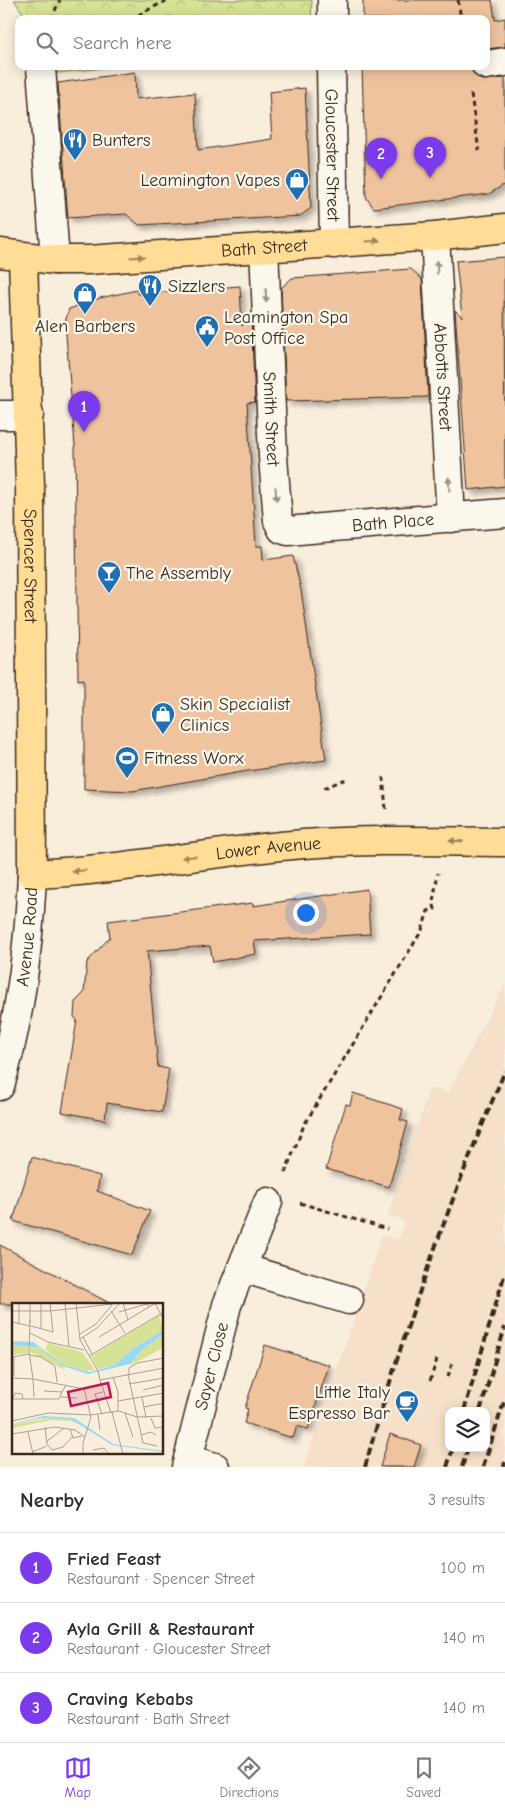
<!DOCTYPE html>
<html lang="en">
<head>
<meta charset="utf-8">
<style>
  :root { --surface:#fff; --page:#f2f2f3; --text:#2b2b33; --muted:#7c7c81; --line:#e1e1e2; --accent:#7c3aed }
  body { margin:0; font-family:"Comic Neue",sans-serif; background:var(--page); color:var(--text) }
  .controls { position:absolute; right:15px; bottom:15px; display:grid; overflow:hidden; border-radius:10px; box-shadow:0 2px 12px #0003 }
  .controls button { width:45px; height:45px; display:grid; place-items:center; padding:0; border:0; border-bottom:1px solid var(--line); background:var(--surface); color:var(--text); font:25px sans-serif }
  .you { position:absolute; left:305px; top:912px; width:18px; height:18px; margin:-12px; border:4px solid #fff; border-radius:50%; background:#1a73e8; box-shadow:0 0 0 8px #1a73e833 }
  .badge { display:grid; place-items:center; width:32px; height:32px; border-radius:50%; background:var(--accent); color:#fff; font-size:16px; font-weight:700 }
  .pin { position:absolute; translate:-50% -41px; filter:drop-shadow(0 1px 2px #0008) }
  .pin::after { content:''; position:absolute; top:26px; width:18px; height:15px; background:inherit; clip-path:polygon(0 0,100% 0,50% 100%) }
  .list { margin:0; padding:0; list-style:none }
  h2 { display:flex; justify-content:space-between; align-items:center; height:65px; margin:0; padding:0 20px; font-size:21px }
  h2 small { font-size:16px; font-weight:400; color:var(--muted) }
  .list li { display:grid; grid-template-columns:32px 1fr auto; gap:15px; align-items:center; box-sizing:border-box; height:70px; padding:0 20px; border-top:1px solid var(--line) }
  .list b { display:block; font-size:19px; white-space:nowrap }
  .list p { margin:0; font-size:16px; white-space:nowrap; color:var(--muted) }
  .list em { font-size:16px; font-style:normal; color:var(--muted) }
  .icon { flex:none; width:28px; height:28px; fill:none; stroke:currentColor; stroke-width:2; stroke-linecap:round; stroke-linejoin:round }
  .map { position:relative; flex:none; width:505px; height:1467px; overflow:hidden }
  .search { position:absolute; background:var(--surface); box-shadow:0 2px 12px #0003; left:15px; right:15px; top:15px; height:55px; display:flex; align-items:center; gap:12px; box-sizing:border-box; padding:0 18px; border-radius:10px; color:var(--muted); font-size:19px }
  .sheet { height:275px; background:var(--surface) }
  nav { display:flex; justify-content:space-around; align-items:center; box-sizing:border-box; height:70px; border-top:1px solid var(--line); background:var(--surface); font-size:14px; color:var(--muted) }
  nav a { display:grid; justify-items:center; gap:2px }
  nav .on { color:var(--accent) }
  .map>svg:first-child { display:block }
  .built { fill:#f6e0c9; fill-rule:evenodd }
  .park { fill:url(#park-crowns); stroke:#88865a }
  .building { fill:#efc39e; stroke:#3b2a1e; filter:url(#shadow) }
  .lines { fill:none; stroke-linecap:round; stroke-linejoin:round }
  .minor-casing { stroke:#3b2a1e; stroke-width:31 }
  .major-casing { stroke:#3b2a1e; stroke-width:31 }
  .path { stroke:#3b2a1e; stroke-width:3; stroke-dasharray:5 4; stroke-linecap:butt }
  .minor { stroke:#fbf7ec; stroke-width:28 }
  .major { stroke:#ffdd96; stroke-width:28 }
  .rail { stroke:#3b2a1e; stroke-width:4; stroke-dasharray:8 4; stroke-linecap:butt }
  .oneway { fill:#9d845a }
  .oneway2 { fill:#9b9085 }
  .labels { text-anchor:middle; stroke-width:4.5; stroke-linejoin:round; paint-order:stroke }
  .poi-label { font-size:18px; fill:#3b2a1e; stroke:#fbf7ec; text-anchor:start }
  .street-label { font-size:18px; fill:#3b2a1e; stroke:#fbf7ec }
  .inset-road { fill:none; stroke:#ad9f90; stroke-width:1 }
  .view { fill:#c2185b; fill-opacity:0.15; stroke:#c2185b; stroke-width:2.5 }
  .inset-edge { fill:none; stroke:#3b2a1e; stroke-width:2.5 }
</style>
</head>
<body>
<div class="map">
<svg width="505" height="1467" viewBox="0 0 505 1467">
  <defs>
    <pattern id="park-crowns" width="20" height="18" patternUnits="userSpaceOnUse" patternTransform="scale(1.25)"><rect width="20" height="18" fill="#d6e396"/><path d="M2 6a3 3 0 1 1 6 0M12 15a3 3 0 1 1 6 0" fill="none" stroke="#b9c381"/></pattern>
    <filter id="shadow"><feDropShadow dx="4.5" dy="4.5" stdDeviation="2.5" flood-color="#0004"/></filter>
  </defs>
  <rect width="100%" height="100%" fill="#f9eddc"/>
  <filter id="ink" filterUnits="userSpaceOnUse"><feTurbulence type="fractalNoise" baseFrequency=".02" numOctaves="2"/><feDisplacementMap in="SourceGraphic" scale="10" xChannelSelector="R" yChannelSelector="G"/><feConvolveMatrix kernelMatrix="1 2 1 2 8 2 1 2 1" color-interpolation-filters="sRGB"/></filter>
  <g filter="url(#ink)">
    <path class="built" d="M 505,984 L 505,1467 L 304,1467 L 382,1235 L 398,1240 L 405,1221 L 388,1214 L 430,1088 L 448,1093 ZM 449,1411 L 486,1411 L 486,1448 L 449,1448 Z"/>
    <g class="park">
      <path d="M 14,0 L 312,0 L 311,19 L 27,19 Z"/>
      <path d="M 52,66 L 125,66 L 49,74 Z"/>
    </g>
    <g class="building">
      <path d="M 363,0 L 492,0 L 495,20 L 505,18 L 505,47 L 486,49 L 486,19 L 363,19 Z"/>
      <path d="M 362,66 L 471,66 L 474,74 L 481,80 L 505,78 L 505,184 L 489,194 L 374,208 L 366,197 Z"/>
      <path d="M 135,72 L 136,99 L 195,93 L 198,150 L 272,139 L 269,92 L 305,88 L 311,208 L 300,216 L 139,225 L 126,214 L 68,218 L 58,83 Z"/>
      <path d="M 504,257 L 505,486 L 468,490 L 455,310 L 462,317 L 456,261 Z"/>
      <path d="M 411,269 L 422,279 L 428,397 L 286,401 L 281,288 L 292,278 Z"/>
      <path d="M 240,286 L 242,326 L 251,317 L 255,402 L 247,403 L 256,546 L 262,546 L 263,560 L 293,556 L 301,590 L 326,760 L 248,771 L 132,791 L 84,789 L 84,679 L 78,680 L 75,446 L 65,322 L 69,309 L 100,298 L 137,290 L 138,294 Z"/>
      <path d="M 367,889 L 370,934 L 254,941 L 256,954 L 213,962 L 210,946 L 147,951 L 158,1067 L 169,1069 L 162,1112 L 107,1103 L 105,1120 L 62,1112 L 77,1020 L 74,1017 L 75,1002 L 84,993 L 87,962 L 110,937 L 108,921 L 253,903 L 253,906 Z"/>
      <path d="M 353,1093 L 403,1109 L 400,1120 L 408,1122 L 389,1187 L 326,1169 L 346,1104 L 350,1105 Z"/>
      <path d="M 32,1157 L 100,1176 L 97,1191 L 150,1211 L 132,1255 L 13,1221 Z"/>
      <path d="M 0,1245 L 111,1304 L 0,1304 Z"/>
      <path d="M 265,1345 L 329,1365 L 308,1429 L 297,1426 L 293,1438 L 244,1423 L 248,1409 L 245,1408 Z"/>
      <path d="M 390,1434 L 421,1445 L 414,1467 L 380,1467 Z"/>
    </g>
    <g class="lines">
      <g class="minor-casing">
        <g id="minor">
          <path d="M 332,19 L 332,0"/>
          <path d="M 486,65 L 505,62"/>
          <path id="s1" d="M 331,66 L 334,244"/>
          <path d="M 41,67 L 55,260"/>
          <path id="s2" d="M 435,236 L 451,518"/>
          <path id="s3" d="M 264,248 L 273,457 L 278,521 L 282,529 L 288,531 L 321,528 L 505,513"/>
          <path d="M 0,415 L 29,415"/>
          <path id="s4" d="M 0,1086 C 21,1016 29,946 32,874"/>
          <path d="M 242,1268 L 349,1300"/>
          <path d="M 188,1459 L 215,1467"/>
          <path id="s5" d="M 186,1467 L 227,1305 L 268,1202"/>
        </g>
      </g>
      <g class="major-casing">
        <g id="major">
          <path id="s6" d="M 0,253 L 55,260 L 88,260 L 435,236 L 505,228"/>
          <path id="s7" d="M 23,258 L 30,485 L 32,874 C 115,871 198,854 281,846 C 355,839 430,841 505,842"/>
        </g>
      </g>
      <g class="path">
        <path d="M 458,0 L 461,19"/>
        <path d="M 51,19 L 60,0"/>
        <path d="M 130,19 L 168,0"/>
        <path d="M 471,94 L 479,151"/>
        <path d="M 383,777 L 386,809"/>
        <path d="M 324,788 L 346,779"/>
        <path d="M 285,1173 L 304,1125 L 422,930 L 428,911 L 435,909 L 433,902 L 438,873"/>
        <path d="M 300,1203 L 387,1229"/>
        <path d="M 448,1377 L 452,1363"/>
        <path d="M 430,1381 L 437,1359"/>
      </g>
      <use href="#minor" class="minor"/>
      <use href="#major" class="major"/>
      <g class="rail">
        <path d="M 464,1411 L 505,1273"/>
        <path d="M 480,1411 L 505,1327"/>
        <path d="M 365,1467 C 402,1334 450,1198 505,1071"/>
        <path d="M 447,1467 L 453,1448"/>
        <path d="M 462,1467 L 468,1448"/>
        <path d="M 483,1467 L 505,1399"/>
        <path d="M 504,1467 L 505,1462"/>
      </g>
    </g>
    <defs><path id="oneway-solid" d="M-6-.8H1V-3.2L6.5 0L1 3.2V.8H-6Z" transform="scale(1.25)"/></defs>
    <g class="oneway">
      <use href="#oneway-solid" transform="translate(373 241) rotate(-4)"/>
      <use href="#oneway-solid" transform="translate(137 257) rotate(-3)"/>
      <use href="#oneway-solid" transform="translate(456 841) rotate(-179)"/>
      <use href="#oneway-solid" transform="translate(189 857) rotate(173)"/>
      <use href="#oneway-solid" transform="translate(79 871) rotate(175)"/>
    </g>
    <g class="oneway2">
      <use href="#oneway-solid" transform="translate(437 267) rotate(-92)"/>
      <use href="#oneway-solid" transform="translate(266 296) rotate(88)"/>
      <use href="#oneway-solid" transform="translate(449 484) rotate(-93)"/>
      <use href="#oneway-solid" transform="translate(276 494) rotate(85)"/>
    </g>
  </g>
  <defs>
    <g id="restaurant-pin" transform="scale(1.25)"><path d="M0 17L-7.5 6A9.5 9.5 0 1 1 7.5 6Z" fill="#1f6fb2" stroke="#fbf7ec"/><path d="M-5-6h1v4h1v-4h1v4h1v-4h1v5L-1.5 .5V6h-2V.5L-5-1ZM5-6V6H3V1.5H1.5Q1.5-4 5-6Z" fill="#fff"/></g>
    <g id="shop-pin" transform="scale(1.25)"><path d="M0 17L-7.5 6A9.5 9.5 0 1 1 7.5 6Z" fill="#1f6fb2" stroke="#fbf7ec"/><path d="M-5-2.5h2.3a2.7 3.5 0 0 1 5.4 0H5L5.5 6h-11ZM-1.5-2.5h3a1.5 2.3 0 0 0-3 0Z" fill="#fff"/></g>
    <g id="civic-pin" transform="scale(1.25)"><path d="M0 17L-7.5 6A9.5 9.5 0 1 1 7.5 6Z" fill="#1f6fb2" stroke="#fbf7ec"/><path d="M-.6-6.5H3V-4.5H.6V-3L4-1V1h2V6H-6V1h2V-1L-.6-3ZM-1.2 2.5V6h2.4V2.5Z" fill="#fff"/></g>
    <g id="bar-pin" transform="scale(1.25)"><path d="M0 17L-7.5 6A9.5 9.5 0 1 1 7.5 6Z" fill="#1f6fb2" stroke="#fbf7ec"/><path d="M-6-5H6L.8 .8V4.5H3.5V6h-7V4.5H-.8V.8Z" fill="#fff"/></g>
    <g id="stadium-pin" transform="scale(1.25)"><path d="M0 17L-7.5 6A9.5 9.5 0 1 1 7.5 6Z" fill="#1f6fb2" stroke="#fbf7ec"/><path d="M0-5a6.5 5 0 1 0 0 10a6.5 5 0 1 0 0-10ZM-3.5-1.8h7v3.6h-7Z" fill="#fff"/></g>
    <g id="cafe-pin" transform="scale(1.25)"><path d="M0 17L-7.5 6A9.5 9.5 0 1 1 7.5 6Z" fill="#1f6fb2" stroke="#fbf7ec"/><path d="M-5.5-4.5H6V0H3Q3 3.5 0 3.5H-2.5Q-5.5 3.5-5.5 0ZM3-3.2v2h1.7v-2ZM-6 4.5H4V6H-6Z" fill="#fff"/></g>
  </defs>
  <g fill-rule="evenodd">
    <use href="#restaurant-pin" x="75" y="140"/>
    <use href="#shop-pin" x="297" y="180"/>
    <use href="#restaurant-pin" x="150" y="286"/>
    <use href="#shop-pin" x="85" y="294"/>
    <use href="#civic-pin" x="207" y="327"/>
    <use href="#bar-pin" x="109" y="573"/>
    <use href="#shop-pin" x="163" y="714"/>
    <use href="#stadium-pin" x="127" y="758"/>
    <use href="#cafe-pin" x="407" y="1402"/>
  </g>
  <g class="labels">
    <g class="poi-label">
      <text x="92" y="146">Bunters</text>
      <text x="280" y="186" text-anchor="end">Leamington Vapes</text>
      <text x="168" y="292">Sizzlers</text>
      <text x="224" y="323">Leamington Spa<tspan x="224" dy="21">Post Office</tspan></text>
      <text x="85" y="332" text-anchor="middle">Alen Barbers</text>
      <text x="126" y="579">The Assembly</text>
      <text x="180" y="710">Skin Specialist<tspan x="180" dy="21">Clinics</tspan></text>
      <text x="144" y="764">Fitness Worx</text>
      <text x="390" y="1398" text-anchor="end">Little Italy<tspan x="390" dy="21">Espresso Bar</tspan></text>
    </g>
    <g class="street-label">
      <text dy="6" stroke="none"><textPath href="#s1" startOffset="89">Gloucester Street</textPath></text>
      <text dy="6" stroke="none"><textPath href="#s6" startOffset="265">Bath Street</textPath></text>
      <text dy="6" stroke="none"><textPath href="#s2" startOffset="141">Abbotts Street</textPath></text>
      <text dy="6" stroke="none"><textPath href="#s3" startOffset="171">Smith Street</textPath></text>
      <text dy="6" stroke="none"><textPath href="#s3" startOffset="394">Bath Place</textPath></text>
      <text dy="6" stroke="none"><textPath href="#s7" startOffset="308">Spencer Street</textPath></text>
      <text dy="6" stroke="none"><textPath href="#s7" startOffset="854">Lower Avenue</textPath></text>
      <text dy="6" stroke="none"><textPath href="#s4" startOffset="152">Avenue Road</textPath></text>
      <text dy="6" stroke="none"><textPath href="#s5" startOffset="104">Sayer Close</textPath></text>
    </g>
  </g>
  <g transform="translate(12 1303)">
    <rect width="151" height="151" fill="#f9eddc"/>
    <path d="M 39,115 L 59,116 L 75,124 L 58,118 L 40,117 L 0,125 L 0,121 Z" fill="#d6e396"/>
    <path d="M 147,12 L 151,27 L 118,48 L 115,57 L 112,55 L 103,62 L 86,66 L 79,53 ZM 151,31 L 151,45 L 117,63 L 131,46 ZM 36,40 L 70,49 L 83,67 L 72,68 L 52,62 L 33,46 ZM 16,41 L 16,50 L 0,52 L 0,42 ZM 18,41 L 38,51 L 52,64 L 51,66 L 18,49 Z" fill="#d6e396"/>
    <path d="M 151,27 L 151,31 L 131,46 L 118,61 L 76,71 L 51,63 L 26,44 L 0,42 L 0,38 L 21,39 L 52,62 L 78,69 L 103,62 L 121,46 ZM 32,113 L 62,115 L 101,141 L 151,148 L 151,149 L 100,142 L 59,116 L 30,115 L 0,121 Z" fill="#96d9f8"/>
    <path class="inset-road" d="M 53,0 L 57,44M 64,0 L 68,37 L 86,68 L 89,81M 111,0 L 116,17M 143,0 L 152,18M 0,8 L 38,8 L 101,1M 99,8 L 113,30M 107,9 L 135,1 L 137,4M 0,19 L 18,23M 7,20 L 7,0M 18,20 L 18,0M 19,23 L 41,29 L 38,0M 29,26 L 29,0M 18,30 L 36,39 L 72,47M 68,31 L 84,21 L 100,2M 71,34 L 80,51M 87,34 L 142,1M 68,36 L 85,25 L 108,0M 17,52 L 29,54 L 43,63 L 45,79M 77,53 L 152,9M 0,54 L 17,51M 116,71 L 131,140 L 145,143M 117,71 L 117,65 L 125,60 L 152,55M 2,73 L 2,54M 101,74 L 106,89 L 106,108M 0,75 L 21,76 L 17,48 L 18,17M 88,77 L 152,65M 89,80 L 99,110M 117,81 L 152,75M 131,87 L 152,82M 32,88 L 50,89 L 54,82M 22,94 L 21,76 L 72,86M 49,94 L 65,95M 130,94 L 134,115M 0,96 L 47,96 L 50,89M 1,96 L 3,90 L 10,91 L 11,96M 106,98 L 152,90M 132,104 L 152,100M 100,109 L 111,151M 113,110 L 121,134M 90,111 L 83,91 L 91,89M 86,112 L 88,127M 139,115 L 143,125 L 152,124M 0,118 L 36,110 L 79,112 L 107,108 L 125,114 L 152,113M 33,124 L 35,141 L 40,147 L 51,144 L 60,134M 58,126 L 61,135 L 70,133M 16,129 L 21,151M 0,131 L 43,124 L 63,127 L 73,134M 129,132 L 139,129 L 144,132M 34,139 L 52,125M 81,147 L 92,145 L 97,151M 20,149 L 35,143M 71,151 L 71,140 L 79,114 L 72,86 L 89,82"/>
    <path class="view" d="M 96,80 L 99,94 L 59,103 L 56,89 Z"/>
    <rect width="151" height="151" class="inset-edge"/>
  </g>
</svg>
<div class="controls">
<button><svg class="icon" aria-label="layers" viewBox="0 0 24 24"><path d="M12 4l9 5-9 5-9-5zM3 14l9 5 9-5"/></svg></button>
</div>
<div class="you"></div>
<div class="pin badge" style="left:84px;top:432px">1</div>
<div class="pin badge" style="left:381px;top:179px">2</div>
<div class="pin badge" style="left:430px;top:178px">3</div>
<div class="search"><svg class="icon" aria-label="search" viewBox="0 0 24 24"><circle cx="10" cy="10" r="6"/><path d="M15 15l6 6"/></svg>Search here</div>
</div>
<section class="sheet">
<h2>Nearby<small>3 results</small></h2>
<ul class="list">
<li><span class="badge">1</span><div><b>Fried Feast</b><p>Restaurant · Spencer Street</p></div><em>100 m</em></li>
<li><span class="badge">2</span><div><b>Ayla Grill &amp; Restaurant</b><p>Restaurant · Gloucester Street</p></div><em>140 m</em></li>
<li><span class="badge">3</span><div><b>Craving Kebabs</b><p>Restaurant · Bath Street</p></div><em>140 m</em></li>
</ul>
</section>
<nav>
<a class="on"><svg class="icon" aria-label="map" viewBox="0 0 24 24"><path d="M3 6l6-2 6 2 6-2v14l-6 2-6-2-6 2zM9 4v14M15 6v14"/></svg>Map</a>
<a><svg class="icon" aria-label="directions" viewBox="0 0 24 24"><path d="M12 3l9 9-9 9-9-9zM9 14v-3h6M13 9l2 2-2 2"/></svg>Directions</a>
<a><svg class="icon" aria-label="saved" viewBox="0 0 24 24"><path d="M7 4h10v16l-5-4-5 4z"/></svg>Saved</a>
</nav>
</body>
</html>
